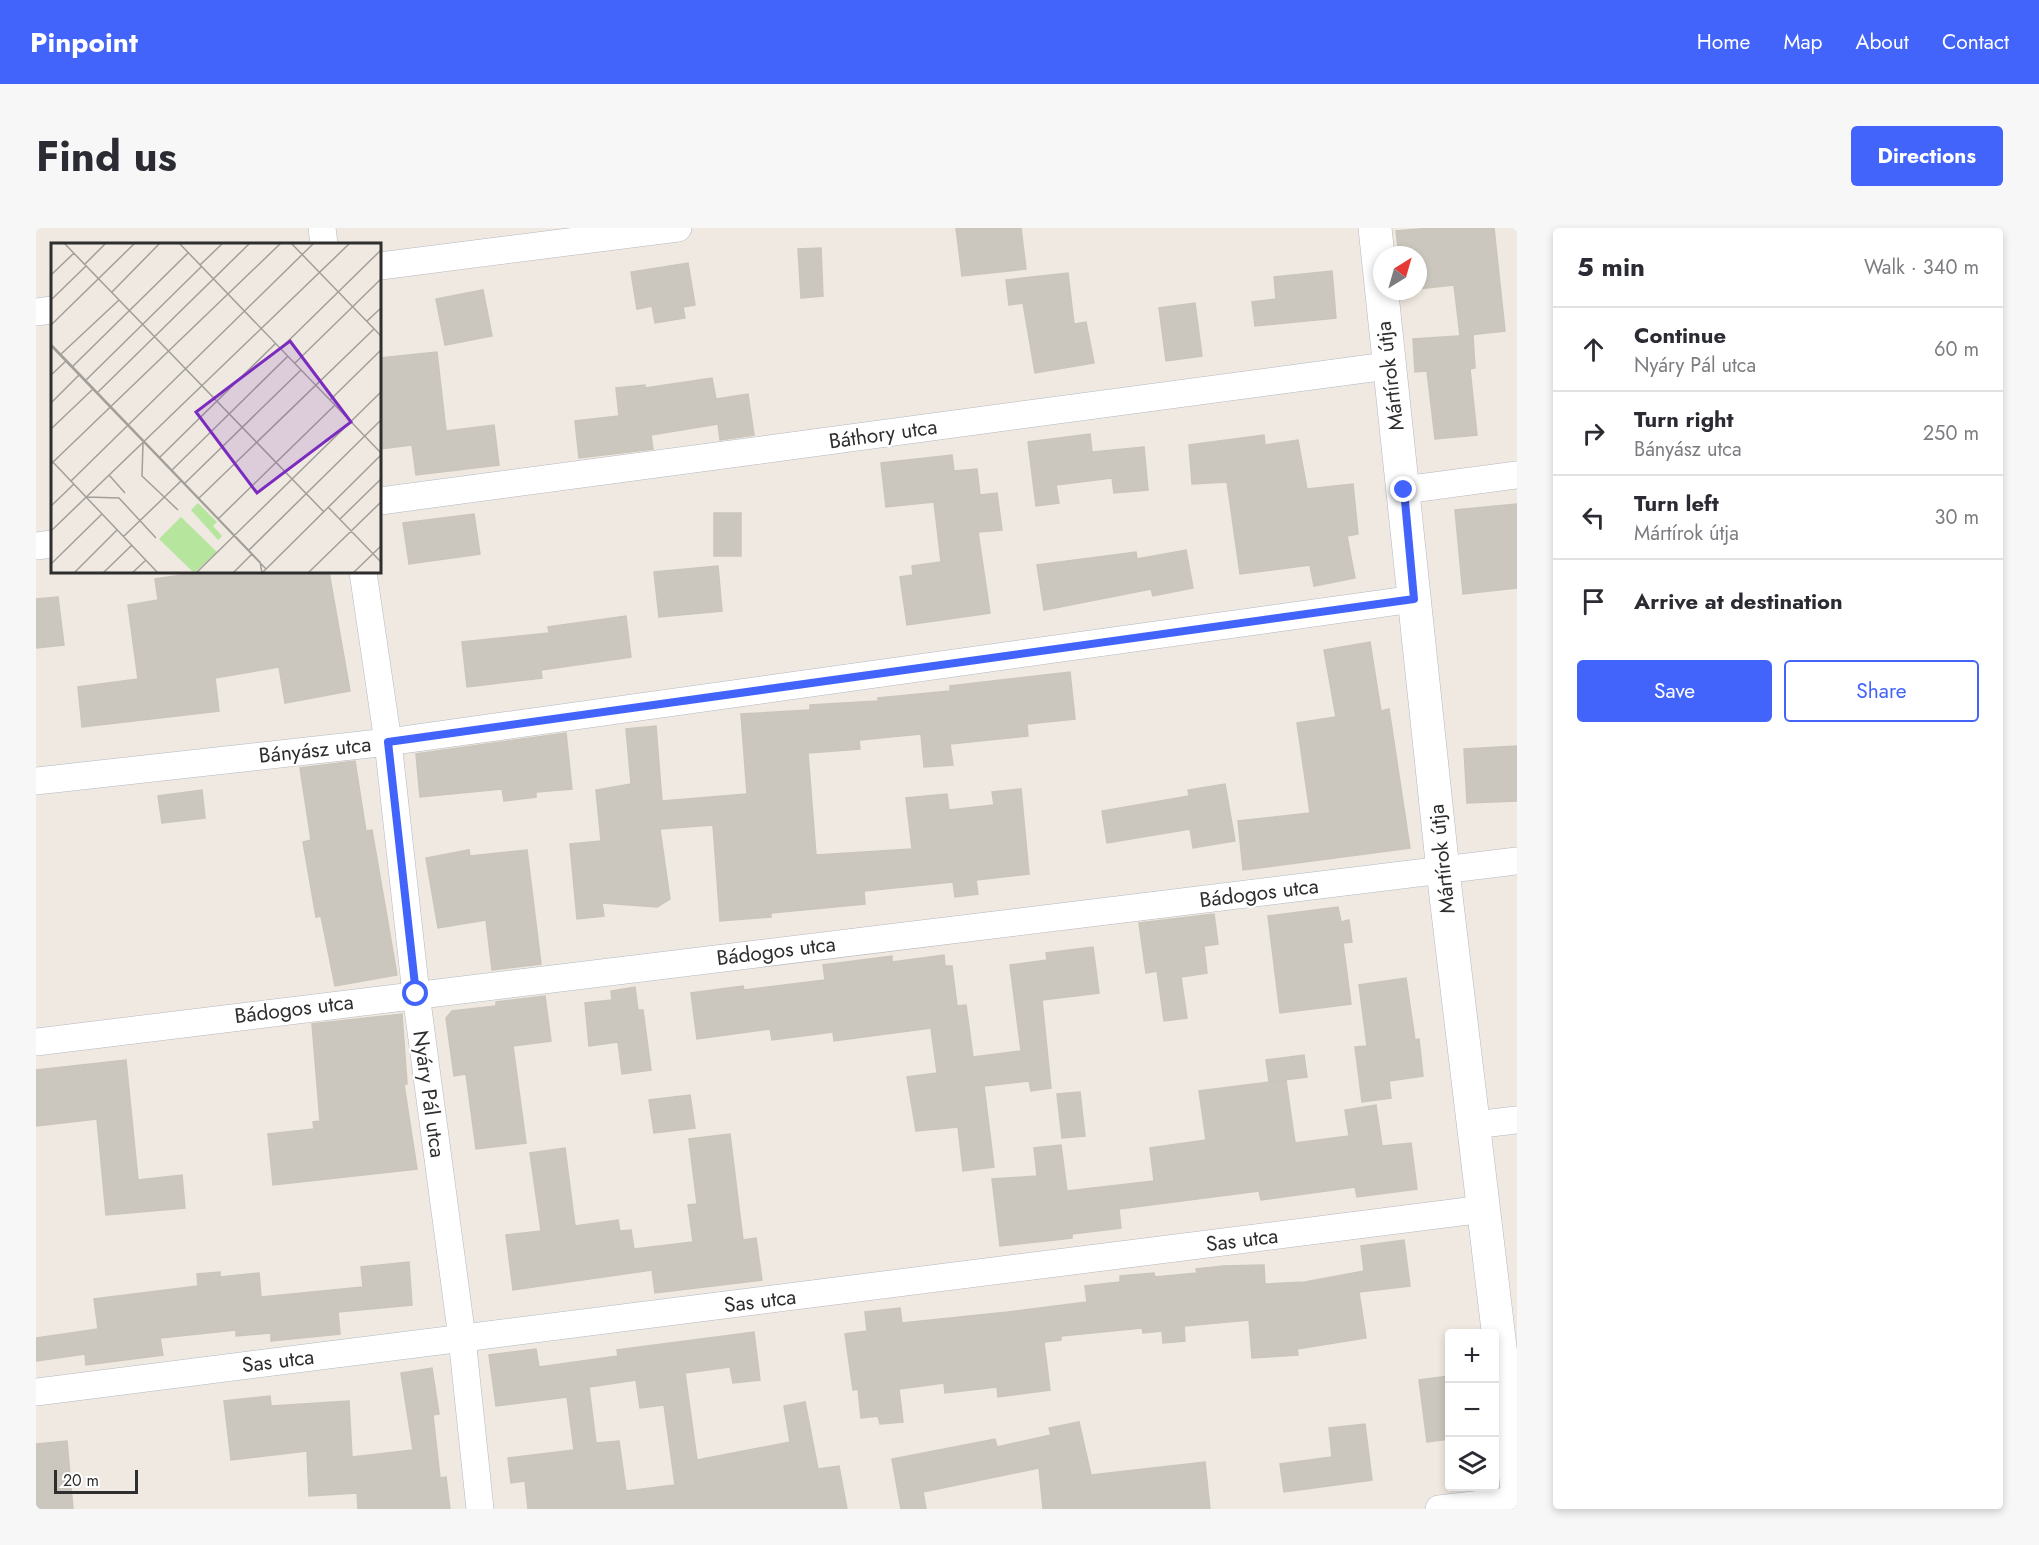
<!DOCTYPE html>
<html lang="en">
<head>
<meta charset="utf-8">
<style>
  :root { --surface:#fff; --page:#f7f7f7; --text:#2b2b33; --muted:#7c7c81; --line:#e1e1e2; --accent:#4264fb }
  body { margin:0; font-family:Jost,sans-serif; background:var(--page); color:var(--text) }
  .controls { position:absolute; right:18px; bottom:18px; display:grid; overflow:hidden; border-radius:6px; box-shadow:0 3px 9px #0003 }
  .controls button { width:54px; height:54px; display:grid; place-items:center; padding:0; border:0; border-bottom:2px solid var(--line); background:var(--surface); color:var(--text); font:30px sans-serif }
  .compass { position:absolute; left:1337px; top:18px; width:54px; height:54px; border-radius:50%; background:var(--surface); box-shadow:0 3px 9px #0003; rotate:37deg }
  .scale { position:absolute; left:18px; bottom:15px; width:84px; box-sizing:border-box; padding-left:6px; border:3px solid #2e2e2e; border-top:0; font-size:16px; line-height:21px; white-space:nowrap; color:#2e2e2e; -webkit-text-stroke:4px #fff; paint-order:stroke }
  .stop { position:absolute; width:18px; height:18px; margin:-14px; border:4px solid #4264fb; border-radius:50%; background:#fff }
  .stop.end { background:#4264fb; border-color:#fff; box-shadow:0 2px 6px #0008 }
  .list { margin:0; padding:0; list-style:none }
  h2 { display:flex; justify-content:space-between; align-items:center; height:78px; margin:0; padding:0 24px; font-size:26px }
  h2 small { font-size:20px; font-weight:400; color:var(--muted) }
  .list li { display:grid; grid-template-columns:39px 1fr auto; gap:18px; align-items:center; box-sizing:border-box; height:84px; padding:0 24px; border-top:2px solid var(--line) }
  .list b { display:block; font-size:22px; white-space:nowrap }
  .list p { margin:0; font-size:20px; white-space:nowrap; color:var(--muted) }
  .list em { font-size:20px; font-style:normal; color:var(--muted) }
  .actions { display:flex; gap:12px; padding:18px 24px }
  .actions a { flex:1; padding:14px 0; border:2px solid var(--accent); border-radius:6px; text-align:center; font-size:21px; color:var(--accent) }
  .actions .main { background:var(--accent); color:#fff }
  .icon { flex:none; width:33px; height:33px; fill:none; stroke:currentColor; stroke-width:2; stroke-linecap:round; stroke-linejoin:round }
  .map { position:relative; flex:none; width:1481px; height:1281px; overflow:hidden; border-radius:6px }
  header { display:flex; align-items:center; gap:36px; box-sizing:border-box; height:84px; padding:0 30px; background:var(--accent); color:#fff }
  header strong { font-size:28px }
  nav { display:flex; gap:33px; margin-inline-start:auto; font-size:21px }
  .intro { display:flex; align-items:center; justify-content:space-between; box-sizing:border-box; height:144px; padding:0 36px }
  h1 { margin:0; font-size:42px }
  .button { padding:15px 27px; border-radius:6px; background:var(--accent); color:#fff; font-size:21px; font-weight:700 }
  main { display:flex; gap:36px; padding:0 36px }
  aside { flex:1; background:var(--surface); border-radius:6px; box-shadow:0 3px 9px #0003 }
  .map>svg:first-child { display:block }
  .building { fill:#cbc7bf; stroke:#cbc5ba; stroke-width:1.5; fill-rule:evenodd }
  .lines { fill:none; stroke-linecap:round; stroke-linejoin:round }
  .street-casing { stroke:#b4b7c1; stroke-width:28 }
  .secondary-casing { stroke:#b4b7c1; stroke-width:34 }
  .street { stroke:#fff; stroke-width:27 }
  .secondary { stroke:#fff; stroke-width:33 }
  .route { stroke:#4264fb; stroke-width:8 }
  .labels { text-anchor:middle; stroke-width:4.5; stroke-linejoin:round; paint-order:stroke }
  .street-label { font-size:21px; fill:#2e2e2e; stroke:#fff }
  .inset-road { fill:none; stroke:#a29e99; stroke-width:1.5 }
  .view { fill:#7b2cbf; fill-opacity:0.15; stroke:#7b2cbf; stroke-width:3 }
  .inset-edge { fill:none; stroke:#2e2e2e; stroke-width:3 }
</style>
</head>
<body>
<header>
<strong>Pinpoint</strong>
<nav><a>Home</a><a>Map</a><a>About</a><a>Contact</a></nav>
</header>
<div class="intro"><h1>Find us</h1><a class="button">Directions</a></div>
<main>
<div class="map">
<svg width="1481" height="1281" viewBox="0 0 1481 1281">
  <rect width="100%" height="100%" fill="#efe9e1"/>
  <g class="building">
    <path d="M 920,0 L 985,0 L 990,41 L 926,48 Z"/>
    <path d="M 1395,0 L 1458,0 L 1469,103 L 1424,108 L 1418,57 L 1382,61 L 1382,27 L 1363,27 L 1360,3 Z"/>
    <path d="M 785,20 L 787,68 L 765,70 L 762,21 Z"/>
    <path d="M 652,35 L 659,77 L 647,79 L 649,90 L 619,95 L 616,78 L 601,81 L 595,44 Z"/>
    <path d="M 1296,43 L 1300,90 L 1219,98 L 1216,74 L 1240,71 L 1238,49 Z"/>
    <path d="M 1032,45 L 1038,96 L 1050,94 L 1058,135 L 999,145 L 987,75 L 973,77 L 970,52 Z"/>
    <path d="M 447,62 L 456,108 L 409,117 L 400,71 Z"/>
    <path d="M 1159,75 L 1166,128 L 1130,133 L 1123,80 Z"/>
    <path d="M 1437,107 L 1439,140 L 1434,141 L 1441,207 L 1399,211 L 1391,143 L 1379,144 L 1377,111 Z"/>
    <path d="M 401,124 L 410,203 L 458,197 L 463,237 L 380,247 L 376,217 L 344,221 L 344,130 Z"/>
    <path d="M 676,150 L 680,171 L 712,166 L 718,207 L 684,212 L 682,196 L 615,207 L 617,221 L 543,230 L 539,193 L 583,188 L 580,160 L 609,157 L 609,160 Z"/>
    <path d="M 1054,206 L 1056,224 L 1108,219 L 1112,262 L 1078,265 L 1076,250 L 1020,257 L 1023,275 L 1000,278 L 992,214 Z"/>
    <path d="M 1228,207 L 1229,217 L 1262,212 L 1271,261 L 1317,256 L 1322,306 L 1311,308 L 1319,350 L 1278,358 L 1274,337 L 1204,346 L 1191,254 L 1156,256 L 1153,217 Z"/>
    <path d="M 916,227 L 918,243 L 941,241 L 944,267 L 961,265 L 966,302 L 942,304 L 954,385 L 871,397 L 864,349 L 877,347 L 876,338 L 905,334 L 898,274 L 850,279 L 845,235 Z"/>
    <path d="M 1481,276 L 1481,360 L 1427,366 L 1419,282 Z"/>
    <rect x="678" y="285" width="27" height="43"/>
    <path d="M 438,286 L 444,326 L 373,336 L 367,295 Z"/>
    <path d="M 1150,322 L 1157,360 L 1117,368 L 1115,361 L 1008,382 L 1001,337 L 1100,324 L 1101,331 Z"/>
    <path d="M 682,338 L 686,383 L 623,389 L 618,344 Z"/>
    <path d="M 167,344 L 293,344 L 314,463 L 249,475 L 243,439 L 179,450 L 183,483 L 46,499 L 42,459 L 102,451 L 92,377 L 122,372 L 119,351 Z"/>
    <path d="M 22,369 L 28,417 L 0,420 L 0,371 Z"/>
    <path d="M 590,388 L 595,429 L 505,442 L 506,450 L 431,459 L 426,414 L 513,405 L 512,399 Z"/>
    <path d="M 1334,414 L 1345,483 L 1353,481 L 1374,620 L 1207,642 L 1202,593 L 1274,585 L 1261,495 L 1300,489 L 1288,422 Z"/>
    <path d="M 1034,444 L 1039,491 L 991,496 L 992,508 L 914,516 L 917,537 L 888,539 L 885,506 L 823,512 L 824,521 L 772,525 L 780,627 L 876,621 L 870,570 L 911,566 L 913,582 L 958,577 L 956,564 L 985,561 L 993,646 L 940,652 L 942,666 L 919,669 L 917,654 L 828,663 L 829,676 L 735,685 L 735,689 L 684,693 L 677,597 L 624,601 L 634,671 L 621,679 L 566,675 L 568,688 L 541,691 L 534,616 L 565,613 L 560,562 L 595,556 L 590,501 L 620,498 L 626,573 L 711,566 L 705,486 L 774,482 L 774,477 L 842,473 L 842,470 L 914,463 L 914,458 Z"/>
    <path d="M 530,505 L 536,561 L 500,564 L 500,569 L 468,573 L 466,561 L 384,569 L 380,526 Z"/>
    <path d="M 1481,518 L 1481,573 L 1431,575 L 1428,521 Z"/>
    <path d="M 319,533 L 330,603 L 336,602 L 361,747 L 299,758 L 285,688 L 280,689 L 267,614 L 275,612 L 264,540 Z"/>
    <path d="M 1189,556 L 1199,613 L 1157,620 L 1154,601 L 1071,615 L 1066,583 L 1153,568 L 1152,562 Z"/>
    <path d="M 166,562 L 169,590 L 126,595 L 122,568 Z"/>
    <path d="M 433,622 L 434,628 L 491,622 L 505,736 L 456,742 L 450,692 L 402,700 L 390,630 Z"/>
    <path d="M 1302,679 L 1305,694 L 1313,692 L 1316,714 L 1307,715 L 1315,776 L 1244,785 L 1232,688 Z"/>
    <path d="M 1178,686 L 1182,716 L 1168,718 L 1171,745 L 1145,749 L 1151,790 L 1128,793 L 1121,743 L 1110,745 L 1103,695 Z"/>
    <path d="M 1057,719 L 1063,765 L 1006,772 L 1015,860 L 995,863 L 993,853 L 948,858 L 958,939 L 927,943 L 922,899 L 880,903 L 871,849 L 901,845 L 895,800 L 798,813 L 797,804 L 736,812 L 734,801 L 661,811 L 655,765 L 707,758 L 708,762 L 789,752 L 787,737 L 856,728 L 856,734 L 908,727 L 909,738 L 916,738 L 921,778 L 930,777 L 937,829 L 985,823 L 974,737 L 1011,732 L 1010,725 Z"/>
    <path d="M 1370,750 L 1379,812 L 1383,811 L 1387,848 L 1353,853 L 1355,870 L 1326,874 L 1319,819 L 1331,818 L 1323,757 Z"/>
    <path d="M 599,759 L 602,782 L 607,782 L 615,842 L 586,846 L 582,814 L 553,818 L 549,775 L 576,772 L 575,763 Z"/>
    <path d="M 509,768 L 515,813 L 477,818 L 490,915 L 440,921 L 430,846 L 418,848 L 410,790 L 416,783 L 460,778 L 460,774 Z"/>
    <path d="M 366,786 L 371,856 L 368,856 L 381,941 L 237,957 L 232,906 L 278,901 L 277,894 L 284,893 L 276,796 Z"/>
    <path d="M 1268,827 L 1271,849 L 1233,854 L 1230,832 Z"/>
    <path d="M 90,832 L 102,952 L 146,947 L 149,980 L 70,987 L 61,891 L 0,898 L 0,842 Z"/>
    <path d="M 1250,852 L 1259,915 L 1313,908 L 1309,882 L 1340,877 L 1346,918 L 1375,915 L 1381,961 L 1321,969 L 1319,959 L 1225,972 L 1223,963 L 1083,981 L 1085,1000 L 1036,1006 L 1036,1010 L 964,1018 L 956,951 L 1001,948 L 998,920 L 1025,917 L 1031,963 L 1118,953 L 1114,920 L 1170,912 L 1163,863 Z"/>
    <path d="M 1044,864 L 1049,908 L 1026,910 L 1021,866 Z"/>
    <path d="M 654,867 L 659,900 L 618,905 L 613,872 Z"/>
    <path d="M 694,906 L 707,1012 L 720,1010 L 726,1052 L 619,1065 L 616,1042 L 477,1062 L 470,1007 L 505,1003 L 494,925 L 529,920 L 539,998 L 582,992 L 584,1003 L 595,1002 L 598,1021 L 657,1014 L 652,977 L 661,976 L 653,911 Z"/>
    <path d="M 1368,1012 L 1374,1058 L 1323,1064 L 1330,1110 L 1261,1121 L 1262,1127 L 1216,1130 L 1213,1092 L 1148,1098 L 1149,1113 L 1127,1115 L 1126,1103 L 1107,1105 L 1106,1100 L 1025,1108 L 1025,1112 L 1008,1114 L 1014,1162 L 962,1169 L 961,1159 L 909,1165 L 908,1155 L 863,1161 L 867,1194 L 844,1196 L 842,1188 L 825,1190 L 822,1161 L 817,1162 L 809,1106 L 831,1103 L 829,1084 L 864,1080 L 866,1095 L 972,1084 L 1051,1074 L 1049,1058 L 1084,1054 L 1084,1048 L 1118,1045 L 1119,1049 L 1161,1045 L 1160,1041 L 1188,1038 L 1228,1037 L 1229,1056 L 1269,1054 L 1328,1043 L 1325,1018 Z"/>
    <path d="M 373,1034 L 376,1077 L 302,1084 L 304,1106 L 235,1113 L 235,1105 L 200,1108 L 200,1102 L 124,1110 L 127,1127 L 50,1137 L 49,1126 L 0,1133 L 0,1110 L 62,1101 L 58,1071 L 162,1058 L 161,1046 L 184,1044 L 184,1049 L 223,1045 L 225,1069 L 327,1059 L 325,1039 Z"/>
    <path d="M 718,1104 L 724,1152 L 697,1155 L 694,1139 L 649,1145 L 661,1232 L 754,1214 L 748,1178 L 769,1174 L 782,1241 L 803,1238 L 811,1281 L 492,1281 L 489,1253 L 475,1255 L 472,1230 L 538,1222 L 531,1169 L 460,1178 L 453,1127 L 500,1121 L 503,1139 L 582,1128 L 581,1122 ZM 600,1152 L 604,1180 L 628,1177 L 639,1257 L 590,1263 L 583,1213 L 560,1215 L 553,1159 Z"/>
    <path d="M 396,1140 L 403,1186 L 397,1187 L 404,1250 L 410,1249 L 414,1281 L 322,1281 L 321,1265 L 273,1268 L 271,1223 L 195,1232 L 188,1173 L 234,1168 L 235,1178 L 313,1173 L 316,1229 L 377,1222 L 365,1145 Z"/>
    <path d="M 1413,1148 L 1413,1211 L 1391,1214 L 1383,1152 Z"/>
    <path d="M 1043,1194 L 1055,1247 L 1169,1234 L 1174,1281 L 1007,1281 L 1003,1240 L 887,1264 L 890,1281 L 865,1281 L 856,1231 L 959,1211 L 961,1219 L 1015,1207 L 1013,1200 Z"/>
    <path d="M 1329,1196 L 1336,1252 L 1248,1264 L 1244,1236 L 1296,1229 L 1293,1200 Z"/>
    <path d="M 31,1213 L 37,1281 L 0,1281 L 0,1216 Z"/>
  </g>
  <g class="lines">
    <g class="street-casing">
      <g id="street">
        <path d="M 286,0 L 288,16"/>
        <path d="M 344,38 L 642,0"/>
        <path d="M 0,84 L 16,82"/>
        <path d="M 1368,262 L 1481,247"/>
        <path d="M 344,273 L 1351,138"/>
        <path d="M 0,318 L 16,316"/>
        <path d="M 327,344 L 352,514 L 380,766 L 426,1110 L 444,1281"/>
        <path d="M 0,553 L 352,514 L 1378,371"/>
        <path d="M 0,814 L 1481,633"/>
        <path d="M 1438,897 L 1481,892"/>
        <path d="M 0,1164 L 1448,981"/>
        <path d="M 1403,1281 L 1481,1272"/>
      </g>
    </g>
    <g class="secondary-casing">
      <path id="secondary" d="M 1339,0 L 1407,643 L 1481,1261"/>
    </g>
    <use href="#street" class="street"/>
    <use href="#secondary" class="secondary"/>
  </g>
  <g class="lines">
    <path class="route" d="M 380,766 L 352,514 L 1378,371 L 1368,262"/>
  </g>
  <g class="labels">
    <g class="street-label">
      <text transform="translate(1354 148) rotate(-97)" y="7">Mártírok útja</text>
      <text transform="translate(847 206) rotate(-8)" y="7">Báthory utca</text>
      <text transform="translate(279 522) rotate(-6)" y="7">Bányász utca</text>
      <text transform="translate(1406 631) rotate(-96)" y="7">Mártírok útja</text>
      <text transform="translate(1223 665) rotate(-7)" y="7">Bádogos utca</text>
      <text transform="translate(740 723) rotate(-7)" y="7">Bádogos utca</text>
      <text transform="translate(258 781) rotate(-7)" y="7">Bádogos utca</text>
      <text transform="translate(393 866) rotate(82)" y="7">Nyáry Pál utca</text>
      <text transform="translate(1206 1012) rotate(-7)" y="7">Sas utca</text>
      <text transform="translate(724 1073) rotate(-7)" y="7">Sas utca</text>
      <text transform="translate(242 1133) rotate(-7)" y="7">Sas utca</text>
    </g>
  </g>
  <g transform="translate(15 15)">
    <rect width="330" height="330" fill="#efe9e1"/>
    <path d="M 147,260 L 166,279 L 162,283 L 171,293 L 167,297 L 140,267 ZM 130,274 L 166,309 L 143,330 L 108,296 Z" fill="#b6e59e"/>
    <path class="inset-road" d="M 13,0 L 273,269M 128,0 L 330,210M 240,0 L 330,93M 34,21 L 55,0M 149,22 L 172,0M 0,32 L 23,10M 61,49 L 109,0M 0,57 L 35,23M 316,78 L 330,65M 0,82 L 84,0M 0,101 L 209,319 L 211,330M 0,103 L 215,326M 230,105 L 330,7M 9,112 L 68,57M 244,120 L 330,36M 21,124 L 137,10M 0,132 L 15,118M 34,138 L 150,24M 46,150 L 199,0M 279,157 L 330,107M 0,160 L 28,132M 0,186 L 42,146M 92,200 L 91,233 L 127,267M 108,215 L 225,100M 0,217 L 107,330M 0,221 L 230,0M 120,228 L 237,113M 58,232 L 74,250M 20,238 L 263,0M 133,241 L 250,127M 36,254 L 68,255 L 105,295M 147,256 L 323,86M 0,263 L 23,241M 277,264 L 330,319M 167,276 L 284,162M 289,276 L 330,236M 0,288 L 299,0M 72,294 L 130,238M 197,308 L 330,177M 0,321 L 51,271M 23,330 L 66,287M 52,330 L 81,302M 81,330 L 95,317M 145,330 L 330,149M 182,330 L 201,311M 211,330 L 330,212M 257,330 L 330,259M 302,330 L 330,303"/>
    <path class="view" d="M 239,98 L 300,179 L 206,250 L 145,169 Z"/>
    <rect width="330" height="330" class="inset-edge"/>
  </g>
</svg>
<div class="controls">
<button>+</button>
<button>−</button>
<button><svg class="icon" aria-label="layers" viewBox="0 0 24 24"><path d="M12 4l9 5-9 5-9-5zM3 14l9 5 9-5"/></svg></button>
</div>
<svg class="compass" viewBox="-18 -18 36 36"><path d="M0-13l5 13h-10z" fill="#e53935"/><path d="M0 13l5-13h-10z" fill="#7c7c81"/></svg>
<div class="scale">20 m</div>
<div class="stop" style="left:380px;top:766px"></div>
<div class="stop end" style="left:1368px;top:262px"></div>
</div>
<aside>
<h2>5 min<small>Walk · 340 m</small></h2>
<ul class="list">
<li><svg class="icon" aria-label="ahead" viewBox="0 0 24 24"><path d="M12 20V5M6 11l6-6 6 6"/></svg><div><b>Continue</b><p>Nyáry Pál utca</p></div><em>60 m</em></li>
<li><svg class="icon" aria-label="right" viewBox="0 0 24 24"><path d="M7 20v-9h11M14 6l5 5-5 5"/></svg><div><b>Turn right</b><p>Bányász utca</p></div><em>250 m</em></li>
<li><svg class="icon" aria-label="left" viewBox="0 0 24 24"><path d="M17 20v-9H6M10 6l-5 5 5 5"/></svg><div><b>Turn left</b><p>Mártírok útja</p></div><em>30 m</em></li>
<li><svg class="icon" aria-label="arrive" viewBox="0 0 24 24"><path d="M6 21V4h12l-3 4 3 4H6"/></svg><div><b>Arrive at destination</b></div></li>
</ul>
<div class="actions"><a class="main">Save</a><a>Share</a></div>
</aside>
</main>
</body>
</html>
